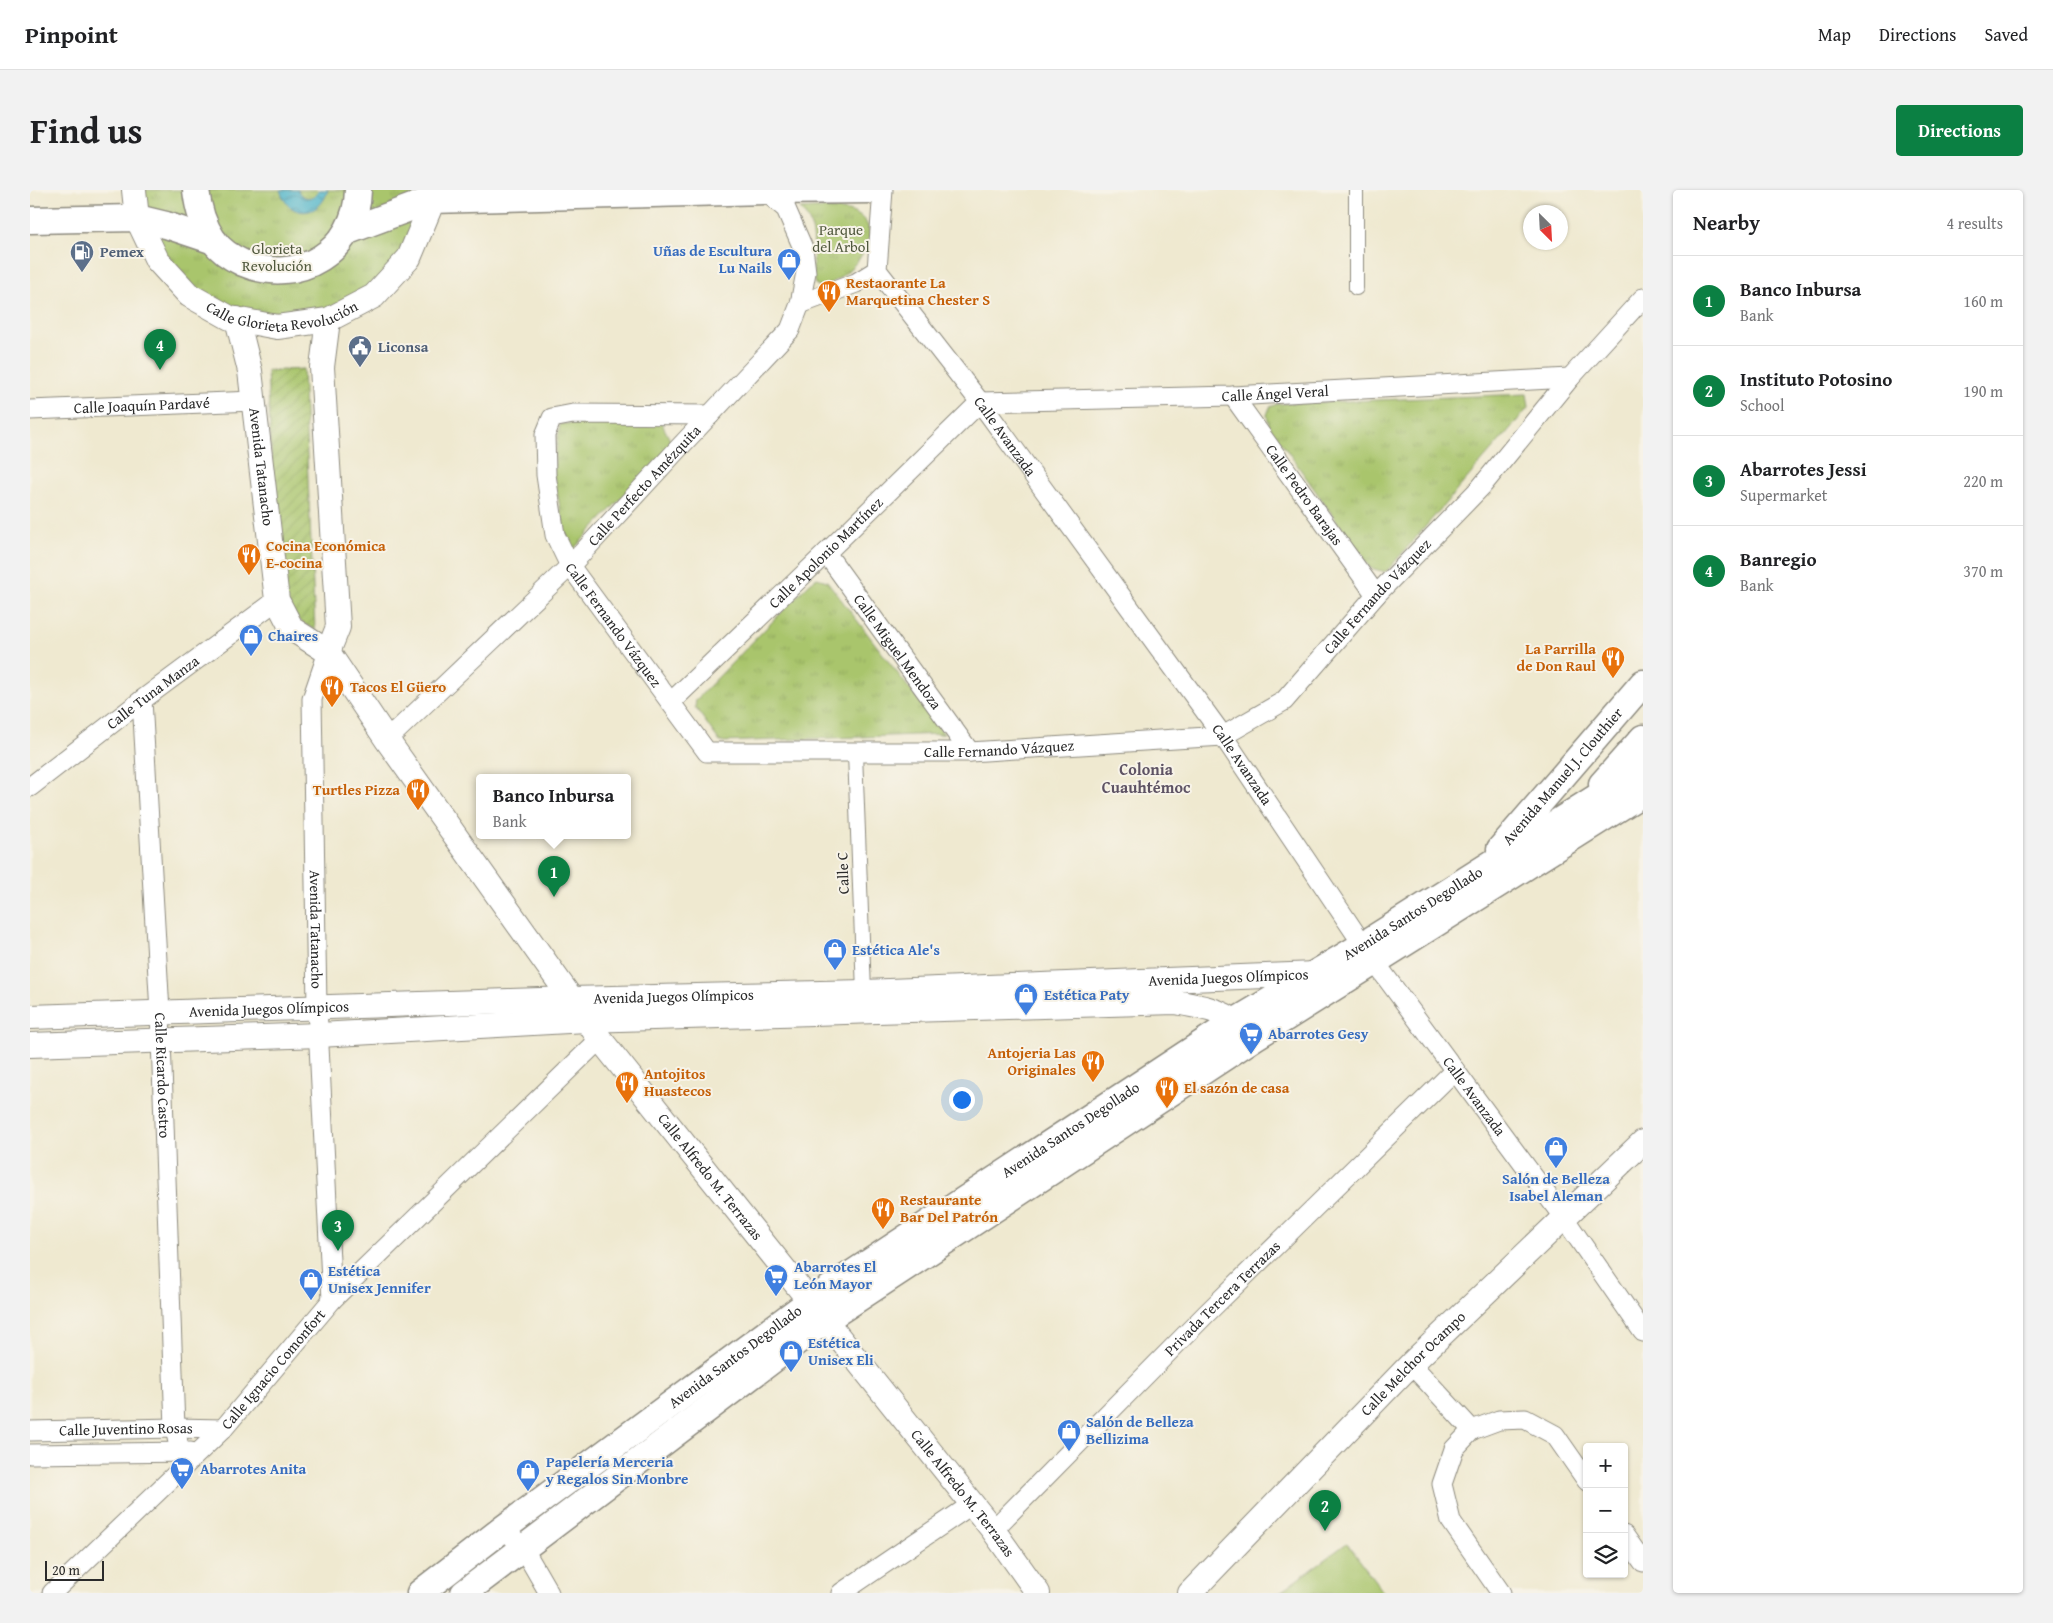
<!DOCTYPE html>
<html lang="en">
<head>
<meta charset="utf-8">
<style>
  :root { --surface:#fff; --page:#f2f2f2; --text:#202124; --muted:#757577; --line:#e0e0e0; --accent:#0b8043 }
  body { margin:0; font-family:"Gentium Book Plus",serif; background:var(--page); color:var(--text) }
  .controls { position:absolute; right:15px; bottom:15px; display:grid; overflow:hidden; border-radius:5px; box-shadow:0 1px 4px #0004 }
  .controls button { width:45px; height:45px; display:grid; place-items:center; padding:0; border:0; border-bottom:1px solid var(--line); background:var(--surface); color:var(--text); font:25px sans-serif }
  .compass { position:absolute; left:1493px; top:15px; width:45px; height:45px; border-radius:50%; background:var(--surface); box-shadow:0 1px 4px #0004; rotate:156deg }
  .scale { position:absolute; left:15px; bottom:12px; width:59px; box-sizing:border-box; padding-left:5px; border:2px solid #2b2b2b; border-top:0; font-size:14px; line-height:18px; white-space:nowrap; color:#2b2b2b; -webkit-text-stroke:4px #f7f3e8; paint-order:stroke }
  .you { position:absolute; left:931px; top:909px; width:18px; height:18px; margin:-12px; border:4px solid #fff; border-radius:50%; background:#1a73e8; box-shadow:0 0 0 8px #1a73e833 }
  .badge { display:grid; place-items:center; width:32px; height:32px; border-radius:50%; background:var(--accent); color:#fff; font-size:16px; font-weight:700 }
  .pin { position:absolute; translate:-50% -41px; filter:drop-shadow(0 1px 2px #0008) }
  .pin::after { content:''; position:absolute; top:26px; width:18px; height:15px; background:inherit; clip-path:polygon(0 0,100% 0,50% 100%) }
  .popup { position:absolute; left:446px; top:584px; width:155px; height:65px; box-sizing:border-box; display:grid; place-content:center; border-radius:5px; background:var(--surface); filter:drop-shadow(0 1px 4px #0005); font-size:16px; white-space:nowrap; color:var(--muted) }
  .popup b { font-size:19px; color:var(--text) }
  .popup::after { content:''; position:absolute; left:50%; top:100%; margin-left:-10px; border:10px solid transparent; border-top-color:var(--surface) }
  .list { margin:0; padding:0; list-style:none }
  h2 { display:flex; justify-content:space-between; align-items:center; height:65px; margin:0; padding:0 20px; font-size:21px }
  h2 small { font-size:16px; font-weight:400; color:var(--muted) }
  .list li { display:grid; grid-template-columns:32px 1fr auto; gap:15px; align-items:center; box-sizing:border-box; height:90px; padding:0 20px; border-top:1px solid var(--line) }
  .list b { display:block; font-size:19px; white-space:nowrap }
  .list p { margin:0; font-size:16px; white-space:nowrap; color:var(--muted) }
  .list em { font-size:16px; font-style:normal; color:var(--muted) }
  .icon { flex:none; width:28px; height:28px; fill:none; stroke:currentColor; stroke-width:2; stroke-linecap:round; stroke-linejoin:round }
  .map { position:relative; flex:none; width:1613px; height:1403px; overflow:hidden; border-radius:5px }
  header { display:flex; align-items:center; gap:30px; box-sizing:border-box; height:70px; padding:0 25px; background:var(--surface); border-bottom:1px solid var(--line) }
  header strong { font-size:24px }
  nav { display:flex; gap:28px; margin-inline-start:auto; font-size:18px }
  .intro { display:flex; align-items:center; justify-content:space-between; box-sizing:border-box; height:120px; padding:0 30px }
  h1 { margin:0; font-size:35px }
  .button { padding:12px 22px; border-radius:5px; background:var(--accent); color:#fff; font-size:18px; font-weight:700 }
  main { display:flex; gap:30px; padding:0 30px }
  aside { flex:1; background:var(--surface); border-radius:5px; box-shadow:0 1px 4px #0004 }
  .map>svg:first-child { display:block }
  .grass { fill:url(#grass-tufts); stroke:#6a784c }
  .garden { fill:url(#garden-furrows); stroke:#6a784c }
  .pitch { fill:#a9c56c; stroke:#6a784c }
  .water { fill:url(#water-waves); stroke:#3a6e7a }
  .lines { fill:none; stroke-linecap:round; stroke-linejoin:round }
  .pedestrian-casing { stroke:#8d8a7e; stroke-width:16 }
  .minor-casing { stroke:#8d8a7e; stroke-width:21 }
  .tertiary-casing { stroke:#8d8a7e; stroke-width:26 }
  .secondary-casing { stroke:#8d8a7e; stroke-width:29 }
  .pedestrian { stroke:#fff; stroke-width:14 }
  .minor { stroke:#fff; stroke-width:19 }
  .tertiary { stroke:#fff; stroke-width:24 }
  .secondary { stroke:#fff; stroke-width:26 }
  .labels { text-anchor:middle; stroke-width:4; stroke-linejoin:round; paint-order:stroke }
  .park-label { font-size:15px; fill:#51593e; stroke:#f7f3e8 }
  .shop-label { font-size:15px; font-weight:bold; fill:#366cbe; stroke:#f7f3e8; text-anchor:start }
  .service-label { font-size:15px; font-weight:bold; fill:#4e5e75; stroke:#f7f3e8; text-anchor:start }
  .food-label { font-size:15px; font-weight:bold; fill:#c56008; stroke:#f7f3e8; text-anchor:start }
  .street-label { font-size:15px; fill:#2b2b2b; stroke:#f7f3e8 }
  .neighbourhood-label { font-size:16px; font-weight:bold; fill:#5e5364; stroke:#f7f3e8 }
</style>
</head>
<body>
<header>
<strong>Pinpoint</strong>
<nav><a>Map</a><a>Directions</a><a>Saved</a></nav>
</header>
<div class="intro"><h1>Find us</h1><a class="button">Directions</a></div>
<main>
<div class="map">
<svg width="1613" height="1403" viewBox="0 0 1613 1403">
  <defs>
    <pattern id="grass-tufts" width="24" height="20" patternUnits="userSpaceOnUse" patternTransform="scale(1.25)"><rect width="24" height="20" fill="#a9c56c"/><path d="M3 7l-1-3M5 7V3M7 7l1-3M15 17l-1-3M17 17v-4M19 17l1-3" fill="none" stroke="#92a95e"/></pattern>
    <pattern id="garden-furrows" width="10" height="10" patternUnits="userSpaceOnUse" patternTransform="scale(1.25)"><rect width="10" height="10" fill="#a9c56c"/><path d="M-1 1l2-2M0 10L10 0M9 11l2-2" fill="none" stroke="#92a95e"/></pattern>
    <pattern id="water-waves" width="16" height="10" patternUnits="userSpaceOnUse" patternTransform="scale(1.25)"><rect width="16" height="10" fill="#4ab2c8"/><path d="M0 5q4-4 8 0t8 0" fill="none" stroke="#3e91a3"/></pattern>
  </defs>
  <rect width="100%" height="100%" fill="#f7f3e8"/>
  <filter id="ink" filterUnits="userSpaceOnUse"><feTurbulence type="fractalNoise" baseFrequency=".02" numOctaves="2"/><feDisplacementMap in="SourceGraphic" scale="10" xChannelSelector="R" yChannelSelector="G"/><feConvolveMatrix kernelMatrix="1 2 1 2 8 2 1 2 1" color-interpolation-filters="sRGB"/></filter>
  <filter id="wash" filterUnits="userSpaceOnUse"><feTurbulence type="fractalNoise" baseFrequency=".0096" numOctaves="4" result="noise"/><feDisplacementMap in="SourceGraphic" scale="20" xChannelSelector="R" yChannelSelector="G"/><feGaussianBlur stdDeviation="1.12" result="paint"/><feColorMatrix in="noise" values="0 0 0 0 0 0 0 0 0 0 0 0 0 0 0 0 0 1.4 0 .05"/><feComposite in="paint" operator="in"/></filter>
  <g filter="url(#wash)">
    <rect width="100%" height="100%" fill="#efe9d0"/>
    <g class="grass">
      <path d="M 105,0 L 400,0 L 379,68 L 298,130 L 200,128 L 127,70 Z"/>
      <path d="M 785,18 C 797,19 817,18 828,25 C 861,46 815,91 791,97 L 785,94 L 783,87 C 782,62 790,39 770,19 Z"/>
      <path d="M 1497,204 L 1499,217 L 1356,382 L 1340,378 L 1239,235 L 1237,225 L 1240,217 L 1247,214 Z"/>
      <path d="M 630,230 L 642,254 L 539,364 L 523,281 L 530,234 Z"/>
      <path d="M 787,388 L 797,391 L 914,544 L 690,552 L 665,517 L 666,510 L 779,394 Z"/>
    </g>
    <path class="garden" d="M 273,179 L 285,439 C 264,432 258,415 248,397 L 237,181 Z"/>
    <path class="pitch" d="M 1317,1353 L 1354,1403 L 1249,1403 Z"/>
    <path class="water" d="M 250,0 L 268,0 C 270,7 277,9 284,7 L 289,0 L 298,0 C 290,29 258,29 250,0 Z"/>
  </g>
  <g filter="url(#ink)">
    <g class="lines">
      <g class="pedestrian-casing">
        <g id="pedestrian">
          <path d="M 1326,0 L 1326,98"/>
          <path d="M 825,563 L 834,802"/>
        </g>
      </g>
      <g class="minor-casing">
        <g id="minor">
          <path id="s1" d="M 853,0 L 847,80 L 950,212 L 1193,546 L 1344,771 L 1534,1028 L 1613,1142"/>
          <path d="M 770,114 L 826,93 L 847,80"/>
          <path id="s2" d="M 1203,206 L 1346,405"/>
          <path id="s3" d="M 0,220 L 224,211"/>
          <path id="s4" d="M 680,225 L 543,224 L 522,228 L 515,245 L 516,285 L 525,345 L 540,376 L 677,562 L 940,562 L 1193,546 L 1254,511 L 1346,405 L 1451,297 L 1540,188 L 1613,108"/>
          <path id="s5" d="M 796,363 L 940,562"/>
          <path id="s6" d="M 298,462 L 282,509 L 287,817 L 302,1110"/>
          <path id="s7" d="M 112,510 L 130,822 L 145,1238 L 150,1262"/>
          <path id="s8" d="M 641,512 L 796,363 L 950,212 L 1203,206 L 1540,188"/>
          <path id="s9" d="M 357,550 L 540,376 L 646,261 L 760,140 L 770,114 L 776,82 L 773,58 L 756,19 L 735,1"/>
          <path id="s10" d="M 0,597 L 112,510 L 247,410"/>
          <path d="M 1381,1174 L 1442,1240"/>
          <path id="s11" d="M 0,1241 L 145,1238 L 193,1239"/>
          <path d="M 0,1264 L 161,1262"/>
          <path d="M 474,1338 L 493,1358 L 519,1403"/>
          <path id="s12" d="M 963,1340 L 1176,1124 L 1425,880"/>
          <path d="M 1594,1345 L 1613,1372"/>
          <path id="s13" d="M 22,1403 L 193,1239 L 302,1110 L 570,849"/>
          <path d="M 811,1403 L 941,1315"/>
          <path d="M 1471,1403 L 1421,1331 L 1412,1294 L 1424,1259 L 1442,1240 L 1469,1230 L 1495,1229 L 1525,1245 L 1557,1291"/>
        </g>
      </g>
      <g class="tertiary-casing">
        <g id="tertiary">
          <path id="s14" d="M 104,0 L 107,28 L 127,70 L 159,105 L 200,128 L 247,137 L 298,130 L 344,106 L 379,68 L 399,20 L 401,0"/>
          <path id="s15" d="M 207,129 L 220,181 L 247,410 L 262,439 L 298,462 L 357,550 L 570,849 L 963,1340 L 1008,1403"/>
          <path d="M 298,462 L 308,437 L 292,177 L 298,130"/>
          <path id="s16" d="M 0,827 L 541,809 L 834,802 L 1286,784"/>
          <path d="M 0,855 L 289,845 L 556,830 L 1145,812 C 1178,818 1194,820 1219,843"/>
          <path id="s17" d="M 1160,1403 L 1381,1174 L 1613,952"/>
        </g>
      </g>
      <g class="secondary-casing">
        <g id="secondary">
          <path d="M 166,0 C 168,18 173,35 183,50 C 190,60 202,68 213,73 C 268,97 327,60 328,0"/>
          <path d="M 0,30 L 107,28 L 136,35 L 184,51"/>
          <path d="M 318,41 L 401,10 L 735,1 L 841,0"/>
          <path d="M 1572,594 L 1613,548"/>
          <path id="s18" d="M 1470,659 L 1613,493"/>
          <path id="s19" d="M 390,1403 L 474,1338 L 779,1112 L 1206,831 L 1333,755 L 1613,578"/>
          <path d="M 434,1403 L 794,1131 L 1225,847 L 1613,603"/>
        </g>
      </g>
      <use href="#pedestrian" class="pedestrian"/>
      <use href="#minor" class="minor"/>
      <use href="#tertiary" class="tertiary"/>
      <use href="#secondary" class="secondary"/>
    </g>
  </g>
  <defs>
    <g id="fuel-pin" transform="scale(1.25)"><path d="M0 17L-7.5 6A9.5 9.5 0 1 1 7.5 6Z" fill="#5c6f8a" stroke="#f7f3e8"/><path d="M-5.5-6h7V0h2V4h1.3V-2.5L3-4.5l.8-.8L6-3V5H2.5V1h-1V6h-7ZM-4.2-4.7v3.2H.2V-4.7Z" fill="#fff"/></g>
    <g id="shop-pin" transform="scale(1.25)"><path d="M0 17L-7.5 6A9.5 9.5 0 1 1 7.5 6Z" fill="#3f7fe0" stroke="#f7f3e8"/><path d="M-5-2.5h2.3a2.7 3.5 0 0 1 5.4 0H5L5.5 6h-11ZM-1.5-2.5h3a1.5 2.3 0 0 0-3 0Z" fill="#fff"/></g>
    <g id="restaurant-pin" transform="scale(1.25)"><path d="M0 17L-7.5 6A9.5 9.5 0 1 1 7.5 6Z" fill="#e8710a" stroke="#f7f3e8"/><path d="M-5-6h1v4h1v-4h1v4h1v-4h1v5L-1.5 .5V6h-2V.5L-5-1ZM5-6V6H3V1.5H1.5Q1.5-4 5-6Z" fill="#fff"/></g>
    <g id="civic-pin" transform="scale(1.25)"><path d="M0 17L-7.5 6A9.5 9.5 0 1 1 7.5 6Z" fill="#5c6f8a" stroke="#f7f3e8"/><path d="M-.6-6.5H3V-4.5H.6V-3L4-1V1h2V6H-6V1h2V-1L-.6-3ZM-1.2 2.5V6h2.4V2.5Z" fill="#fff"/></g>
    <g id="supermarket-pin" transform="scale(1.25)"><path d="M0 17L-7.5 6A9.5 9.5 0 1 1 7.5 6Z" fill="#3f7fe0" stroke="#f7f3e8"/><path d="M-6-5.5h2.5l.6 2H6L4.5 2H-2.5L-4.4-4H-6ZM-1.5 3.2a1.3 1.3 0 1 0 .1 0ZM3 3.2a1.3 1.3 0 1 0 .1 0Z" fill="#fff"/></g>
  </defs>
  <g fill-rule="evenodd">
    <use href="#fuel-pin" x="52" y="62"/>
    <use href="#shop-pin" x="759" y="70"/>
    <use href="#restaurant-pin" x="799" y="102"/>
    <use href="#civic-pin" x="330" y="157"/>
    <use href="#restaurant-pin" x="219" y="365"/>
    <use href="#shop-pin" x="221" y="446"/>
    <use href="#restaurant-pin" x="1583" y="468"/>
    <use href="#restaurant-pin" x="302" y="497"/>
    <use href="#restaurant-pin" x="388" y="600"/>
    <use href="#shop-pin" x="805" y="760"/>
    <use href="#shop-pin" x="996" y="805"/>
    <use href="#supermarket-pin" x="1221" y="844"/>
    <use href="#restaurant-pin" x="1063" y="872"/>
    <use href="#restaurant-pin" x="597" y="893"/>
    <use href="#restaurant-pin" x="1137" y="898"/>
    <use href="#shop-pin" x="1526" y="958"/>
    <use href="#restaurant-pin" x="853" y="1019"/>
    <use href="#supermarket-pin" x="746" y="1086"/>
    <use href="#shop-pin" x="281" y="1090"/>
    <use href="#shop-pin" x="761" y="1162"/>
    <use href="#shop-pin" x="1039" y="1241"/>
    <use href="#supermarket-pin" x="152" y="1279"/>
    <use href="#shop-pin" x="498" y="1281"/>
  </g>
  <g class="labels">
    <g class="park-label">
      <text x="811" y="45">Parque<tspan x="811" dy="17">del Arbol</tspan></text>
      <text x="247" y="64">Glorieta<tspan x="247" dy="17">Revolución</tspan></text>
    </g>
    <g class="shop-label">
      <text x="742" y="66" text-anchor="end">Uñas de Escultura<tspan x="742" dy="17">Lu Nails</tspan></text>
      <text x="238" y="451">Chaires</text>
      <text x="822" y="765">Estética Ale's</text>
      <text x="1014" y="810">Estética Paty</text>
      <text x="1238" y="849">Abarrotes Gesy</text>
      <text x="1526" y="994" text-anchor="middle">Salón de Belleza<tspan x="1526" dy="17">Isabel Aleman</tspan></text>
      <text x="764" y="1082">Abarrotes El<tspan x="764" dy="17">León Mayor</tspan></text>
      <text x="298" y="1086">Estética<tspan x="298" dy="17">Unisex Jennifer</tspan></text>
      <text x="778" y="1158">Estética<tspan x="778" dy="17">Unisex Eli</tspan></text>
      <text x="1056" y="1237">Salón de Belleza<tspan x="1056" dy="17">Bellizima</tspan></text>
      <text x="516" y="1277">Papelería Merceria<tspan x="516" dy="17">y Regalos Sin Monbre</tspan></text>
      <text x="170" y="1284">Abarrotes Anita</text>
    </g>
    <g class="service-label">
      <text x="70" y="67">Pemex</text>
      <text x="348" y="162">Liconsa</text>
    </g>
    <g class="food-label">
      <text x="816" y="98">Restaorante La<tspan x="816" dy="17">Marquetina Chester S</tspan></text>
      <text x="236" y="361">Cocina Económica<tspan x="236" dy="17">E-cocina</tspan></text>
      <text x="1566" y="464" text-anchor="end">La Parrilla<tspan x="1566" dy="17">de Don Raul</tspan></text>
      <text x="320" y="502">Tacos El Güero</text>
      <text x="370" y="605" text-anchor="end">Turtles Pizza</text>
      <text x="1046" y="868" text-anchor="end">Antojeria Las<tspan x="1046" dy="17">Originales</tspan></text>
      <text x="614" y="889">Antojitos<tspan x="614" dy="17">Huastecos</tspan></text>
      <text x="1154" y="903">El sazón de casa</text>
      <text x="870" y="1015">Restaurante<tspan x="870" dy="17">Bar Del Patrón</tspan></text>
    </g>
    <g class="street-label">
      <text dy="5" stroke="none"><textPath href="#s14" startOffset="222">Calle Glorieta Revolución</textPath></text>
      <text dy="5" stroke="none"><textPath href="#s8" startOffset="726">Calle Ángel Veral</textPath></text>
      <text dy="5" stroke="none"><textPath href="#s3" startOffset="112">Calle Joaquín Pardavé</textPath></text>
      <text dy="5" stroke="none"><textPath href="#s1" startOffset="290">Calle Avanzada</textPath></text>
      <text dy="5" stroke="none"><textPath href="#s15" startOffset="150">Avenida Tatanacho</textPath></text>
      <text dy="5" stroke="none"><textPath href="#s9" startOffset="362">Calle Perfecto Amézquita</textPath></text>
      <text dy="5" stroke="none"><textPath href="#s2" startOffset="122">Calle Pedro Barajas</textPath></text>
      <text dy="5" stroke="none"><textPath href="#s8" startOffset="215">Calle Apolonio Martínez</textPath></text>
      <text dy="5" stroke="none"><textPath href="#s4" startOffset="1270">Calle Fernando Vázquez</textPath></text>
      <text dy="5" stroke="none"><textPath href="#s4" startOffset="385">Calle Fernando Vázquez</textPath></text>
      <text dy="5" stroke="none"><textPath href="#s5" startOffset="122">Calle Miguel Mendoza</textPath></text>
      <text dy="5" stroke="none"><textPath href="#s10" startOffset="155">Calle Tuna Manza</textPath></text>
      <text dy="5" stroke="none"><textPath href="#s4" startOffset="835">Calle Fernando Vázquez</textPath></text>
      <text dy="5" stroke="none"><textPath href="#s1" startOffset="695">Calle Avanzada</textPath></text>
      <text dy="5" stroke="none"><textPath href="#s18" startOffset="96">Avenida Manuel J. Clouthier</textPath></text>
      <text transform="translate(813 683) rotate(-92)" y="5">Calle C</text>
      <text dy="5" stroke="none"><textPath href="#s19" startOffset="1204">Avenida Santos Degollado</textPath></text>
      <text dy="5" stroke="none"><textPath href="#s6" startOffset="280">Avenida Tatanacho</textPath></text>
      <text dy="5" stroke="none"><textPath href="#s16" startOffset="1199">Avenida Juegos Olímpicos</textPath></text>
      <text dy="5" stroke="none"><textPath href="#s16" startOffset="644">Avenida Juegos Olímpicos</textPath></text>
      <text dy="5" stroke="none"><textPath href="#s16" startOffset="239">Avenida Juegos Olímpicos</textPath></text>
      <text dy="5" stroke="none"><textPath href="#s7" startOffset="376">Calle Ricardo Castro</textPath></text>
      <text dy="5" stroke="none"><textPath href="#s1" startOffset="1100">Calle Avanzada</textPath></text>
      <text dy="5" stroke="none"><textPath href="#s19" startOffset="799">Avenida Santos Degollado</textPath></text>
      <text dy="5" stroke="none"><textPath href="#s15" startOffset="1009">Calle Alfredo M. Terrazas</textPath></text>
      <text dy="5" stroke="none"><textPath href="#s12" startOffset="326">Privada Tercera Terrazas</textPath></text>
      <text dy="5" stroke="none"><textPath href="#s19" startOffset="394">Avenida Santos Degollado</textPath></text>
      <text dy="5" stroke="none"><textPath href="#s17" startOffset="320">Calle Melchor Ocampo</textPath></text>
      <text dy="5" stroke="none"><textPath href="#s13" startOffset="315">Calle Ignacio Comonfort</textPath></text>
      <text dy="5" stroke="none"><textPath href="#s11" startOffset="96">Calle Juventino Rosas</textPath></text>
      <text dy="5" stroke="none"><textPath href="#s15" startOffset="1414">Calle Alfredo M. Terrazas</textPath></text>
    </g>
    <g class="neighbourhood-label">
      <text x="1116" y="585">Colonia<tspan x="1116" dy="18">Cuauhtémoc</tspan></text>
    </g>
  </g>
</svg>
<div class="controls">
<button>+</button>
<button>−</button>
<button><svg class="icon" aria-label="layers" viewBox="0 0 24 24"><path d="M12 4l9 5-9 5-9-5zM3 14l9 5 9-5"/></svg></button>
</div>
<svg class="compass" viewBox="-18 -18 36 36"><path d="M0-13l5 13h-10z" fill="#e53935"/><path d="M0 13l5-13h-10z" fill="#757577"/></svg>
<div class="scale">20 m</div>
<div class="you"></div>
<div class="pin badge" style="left:524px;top:707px">1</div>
<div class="popup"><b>Banco Inbursa</b>Bank</div>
<div class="pin badge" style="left:1295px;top:1341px">2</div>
<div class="pin badge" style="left:308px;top:1061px">3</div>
<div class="pin badge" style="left:130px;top:180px">4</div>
</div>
<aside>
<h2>Nearby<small>4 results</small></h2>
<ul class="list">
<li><span class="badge">1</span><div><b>Banco Inbursa</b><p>Bank</p></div><em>160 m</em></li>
<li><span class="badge">2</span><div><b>Instituto Potosino</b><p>School</p></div><em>190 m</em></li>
<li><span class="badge">3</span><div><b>Abarrotes Jessi</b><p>Supermarket</p></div><em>220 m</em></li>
<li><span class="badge">4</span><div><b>Banregio</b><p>Bank</p></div><em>370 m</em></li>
</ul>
</aside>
</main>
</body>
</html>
